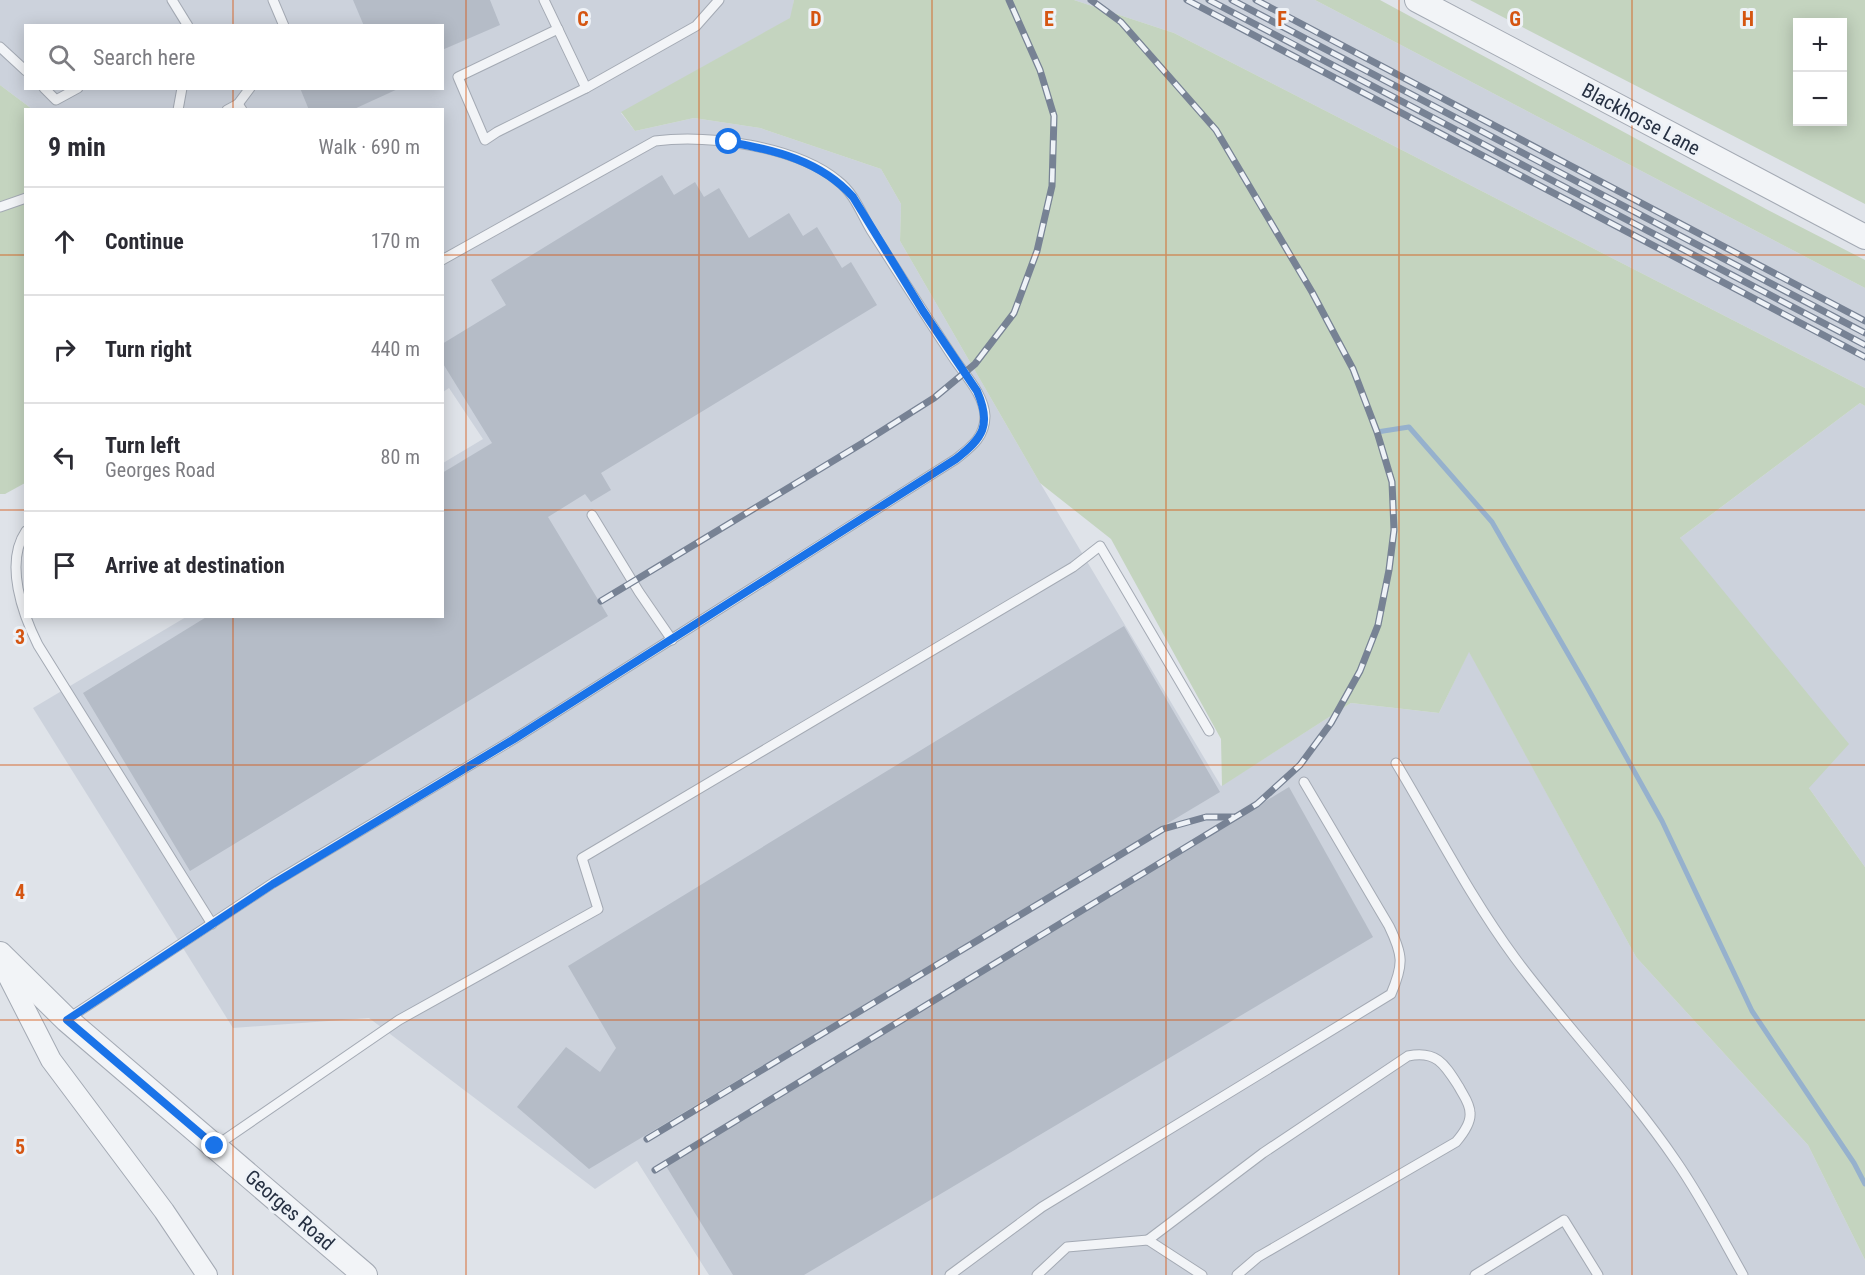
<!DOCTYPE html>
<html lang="en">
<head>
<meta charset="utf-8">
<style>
  :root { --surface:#fff; --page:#f2f2f3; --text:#2b2b33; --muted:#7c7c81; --line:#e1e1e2 }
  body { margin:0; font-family:"Roboto Condensed",sans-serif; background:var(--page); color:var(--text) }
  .controls { position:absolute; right:18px; top:18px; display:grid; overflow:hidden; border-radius:0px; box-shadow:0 3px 15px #0003 }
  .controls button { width:54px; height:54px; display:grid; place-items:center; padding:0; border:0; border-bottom:2px solid var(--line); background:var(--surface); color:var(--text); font:30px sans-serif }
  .stop { position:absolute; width:18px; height:18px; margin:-14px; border:4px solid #1a73e8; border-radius:50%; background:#fff }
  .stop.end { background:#1a73e8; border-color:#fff; box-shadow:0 2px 6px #0008 }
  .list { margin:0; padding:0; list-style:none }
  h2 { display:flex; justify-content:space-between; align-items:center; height:78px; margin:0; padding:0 24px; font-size:26px }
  h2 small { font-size:20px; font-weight:400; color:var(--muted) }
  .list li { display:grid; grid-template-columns:39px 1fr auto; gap:18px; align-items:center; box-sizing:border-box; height:108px; padding:0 24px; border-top:2px solid var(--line) }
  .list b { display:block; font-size:22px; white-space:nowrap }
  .list p { margin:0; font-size:20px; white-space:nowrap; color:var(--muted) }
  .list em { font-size:20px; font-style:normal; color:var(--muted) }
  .icon { flex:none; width:33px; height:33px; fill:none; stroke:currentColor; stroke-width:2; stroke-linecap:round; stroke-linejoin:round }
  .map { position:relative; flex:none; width:1865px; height:1275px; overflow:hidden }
  .search { position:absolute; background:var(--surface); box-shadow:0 3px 15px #0003; left:24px; top:24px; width:420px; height:66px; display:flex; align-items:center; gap:15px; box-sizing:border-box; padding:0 21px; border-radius:0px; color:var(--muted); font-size:22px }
  .panel { position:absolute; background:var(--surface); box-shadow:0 3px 15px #0003; left:24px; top:108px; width:420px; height:510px; border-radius:0px }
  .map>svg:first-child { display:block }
  .built { fill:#ccd2dc; fill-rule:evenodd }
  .green { fill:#c4d4bf; fill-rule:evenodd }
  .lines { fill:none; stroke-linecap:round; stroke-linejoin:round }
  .stream { stroke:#96b1cd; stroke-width:5 }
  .building { fill:#b5bcc7 }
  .service-casing { stroke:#a4aab4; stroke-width:11 }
  .minor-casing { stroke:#a4aab4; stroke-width:22 }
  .tertiary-casing { stroke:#a4aab4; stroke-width:26 }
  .service { stroke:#f2f4f7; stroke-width:9 }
  .minor { stroke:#f2f4f7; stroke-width:20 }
  .tertiary { stroke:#f2f4f7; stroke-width:24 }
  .rail-casing { stroke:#778294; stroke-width:7 }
  .rail { stroke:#eef2f7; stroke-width:4.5; stroke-dasharray:14; stroke-linecap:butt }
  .route { stroke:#1a73e8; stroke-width:8 }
  .grid { fill:none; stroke:#d55511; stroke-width:1.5; stroke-opacity:0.55 }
  .labels { text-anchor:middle; stroke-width:6; stroke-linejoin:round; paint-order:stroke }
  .street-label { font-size:20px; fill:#263042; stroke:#eef2f7 }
  .grid-label { font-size:20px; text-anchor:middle; font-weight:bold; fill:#d55511; stroke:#eef2f7; stroke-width:6; stroke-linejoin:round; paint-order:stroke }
</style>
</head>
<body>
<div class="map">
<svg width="1865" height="1275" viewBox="0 0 1865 1275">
  <rect width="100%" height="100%" fill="#dfe3e9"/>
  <g class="built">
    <path d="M 0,0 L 794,0 L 791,18 L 621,113 L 635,131 L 694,118 L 760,128 L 881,169 L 901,204 L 900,241 L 1036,476 L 1221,786 L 1351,703 L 1439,713 L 1469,651 L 1636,957 L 1808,1145 L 1865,1260 L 1865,1275 L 709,1275 L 637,1161 L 595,1189 L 369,1018 L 233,1028 L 33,708 L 186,617 L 442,616 L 443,463 L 483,439 L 449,388 L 443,392 L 442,110 L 32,109 L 0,85 ZM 26,26 L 442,26 L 442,88 L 26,88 Z"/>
    <path d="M 1074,0 L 1315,0 L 1865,288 L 1865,388 L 1174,33 Z"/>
    <path d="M 1860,403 L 1865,406 L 1865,867 L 1809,788 L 1680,538 Z"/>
  </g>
  <g class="green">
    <path d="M 794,0 L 1074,0 L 1174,33 L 1865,388 L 1865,406 L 1860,403 L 1680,538 L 1849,744 L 1809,788 L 1865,867 L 1865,1260 L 1808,1145 L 1636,957 L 1469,652 L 1439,713 L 1351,703 L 1222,786 L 1221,739 L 1111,539 L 1040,483 L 900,241 L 901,204 L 881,169 L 760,128 L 694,118 L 635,131 L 621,112 L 790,18 Z"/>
    <path d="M 1315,0 L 1380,0 L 1766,209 L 1865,260 L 1865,288 Z"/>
    <path d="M 1470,0 L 1865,0 L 1865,204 ZM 1842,22 L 1842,122 L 1798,122 L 1798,22 Z"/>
    <path d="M 0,85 L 32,109 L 26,110 L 25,483 L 5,494 L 0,494 Z"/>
  </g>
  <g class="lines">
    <path class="stream" d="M 1377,432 L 1409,427 L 1492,522 L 1586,685 L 1662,821 L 1752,1011 L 1854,1163 L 1865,1184"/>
  </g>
  <g class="building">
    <path d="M 353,0 L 490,0 L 500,25 L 442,50 L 442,26 L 364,26 Z"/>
    <path d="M 300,88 L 400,88 L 352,110 L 309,110 Z"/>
    <path d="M 662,175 L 674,195 L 695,182 L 704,197 L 719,188 L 749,238 L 789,213 L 803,236 L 817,227 L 842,268 L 851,262 L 877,305 L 601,473 L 611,490 L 591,502 L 585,494 L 548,517 L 608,616 L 190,871 L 83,693 L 208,616 L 442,616 L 442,473 L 492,443 L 442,362 L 442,344 L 506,305 L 491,280 Z"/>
    <path d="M 1124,626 L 1220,792 L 589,1169 L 517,1107 L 566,1047 L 600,1072 L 616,1048 L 568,966 Z"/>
    <path d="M 1289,787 L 1373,937 L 804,1275 L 733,1275 L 666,1166 Z"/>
  </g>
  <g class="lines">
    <g class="service-casing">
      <g id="service">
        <path d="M 172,0 L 188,26"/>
        <path d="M 273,0 L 284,26"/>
        <path d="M 544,0 L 586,88 L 696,26 L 719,0"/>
        <path d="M 558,29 L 458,77 L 485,140 L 497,132 L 586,88"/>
        <path d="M 0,47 L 26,71"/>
        <path d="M 44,88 L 56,100 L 78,88"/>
        <path d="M 238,104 L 250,88"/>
        <path d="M 178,110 L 182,88"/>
        <path d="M 227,110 L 238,104 L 242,110"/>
        <path d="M 0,207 L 26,198"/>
        <path d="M 592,515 L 639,592 L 672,640"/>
        <path d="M 26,531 C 4,563 23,615 38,645 L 212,924"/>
        <path d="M 1396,763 C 1435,828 1470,897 1515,958 C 1566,1027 1627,1089 1676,1161 C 1701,1197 1721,1236 1743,1275"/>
        <path d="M 69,1018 L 273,883 L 514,739 L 956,459 C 971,447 985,437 985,416 C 984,394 964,374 953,357 C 925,315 898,272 871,230 C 861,213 854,193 838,181 C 796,146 707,134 655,141 L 442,260"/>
        <path d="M 217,1145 L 399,1020 L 598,909 L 582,858 L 1073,567 L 1100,546 L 1209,731"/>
        <path d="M 1148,1240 L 1263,1153 L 1408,1056 C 1437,1050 1445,1065 1459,1087 C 1463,1095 1470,1103 1470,1113 C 1471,1123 1462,1135 1456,1142 L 1258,1257 L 1237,1275"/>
        <path d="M 950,1275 L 1042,1207 L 1391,994 C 1404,964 1403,955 1389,926 L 1304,782"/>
        <path d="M 1037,1275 L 1067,1247 L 1148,1240 L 1202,1275"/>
        <path d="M 1475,1275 L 1564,1220 L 1598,1275"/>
      </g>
    </g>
    <g class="minor-casing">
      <path id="minor" d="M 0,960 L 51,1060 L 164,1211 L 207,1275"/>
    </g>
    <g class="tertiary-casing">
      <g id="tertiary">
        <path d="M 1417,0 L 1865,237"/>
        <path d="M 0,954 L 67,1020 L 365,1275"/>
      </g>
    </g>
    <use href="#service" class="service"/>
    <use href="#minor" class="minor"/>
    <use href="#tertiary" class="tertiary"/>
    <g class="rail-casing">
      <g id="rail">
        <path d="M 1187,0 L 1865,357"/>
        <path d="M 1209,0 L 1865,345"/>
        <path d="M 1232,0 L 1865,333"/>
        <path d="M 1256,0 L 1865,321"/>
        <path d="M 601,601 L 866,441 L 934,398 L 975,364 L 1014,313 L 1037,251 L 1052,186 L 1054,116 L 1040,70 L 1009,0"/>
        <path d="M 647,1139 L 1163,829 L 1206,817 L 1234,817"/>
        <path d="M 655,1170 L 1257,804 L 1300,765 L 1331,723 L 1360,671 L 1378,625 L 1389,570 L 1394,530 L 1392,482 L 1377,432 L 1353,369 L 1312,292 L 1216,130 L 1121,22 L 1091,0"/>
      </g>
    </g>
    <use href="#rail" class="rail"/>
  </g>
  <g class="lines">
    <path class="route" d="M 215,1146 L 67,1020 L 273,884 L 514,739 L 956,459 C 983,438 992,425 977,391 L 923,311 L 853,197 C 821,161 775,150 729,142"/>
  </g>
  <path class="grid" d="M 233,0 L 233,26M 466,0 L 466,1275M 699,0 L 699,1275M 932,0 L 932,1275M 1166,0 L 1166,1275M 1399,0 L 1399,1275M 1632,0 L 1632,1275M 233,88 L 233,110M 0,255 L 26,255M 442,255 L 1865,255M 0,510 L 26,510M 442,510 L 1865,510M 233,616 L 233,1275M 0,765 L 1865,765M 0,1020 L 1865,1020"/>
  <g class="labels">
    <g class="street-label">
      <text transform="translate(1641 119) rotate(28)" y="7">Blackhorse Lane</text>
      <text transform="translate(290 1210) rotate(41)" y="7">Georges Road</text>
    </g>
  </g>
  <g class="grid-label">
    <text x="583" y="26">C</text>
    <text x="816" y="26">D</text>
    <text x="1049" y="26">E</text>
    <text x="1282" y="26">F</text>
    <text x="1515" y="26">G</text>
    <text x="1748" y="26">H</text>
    <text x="20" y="644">3</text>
    <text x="20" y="899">4</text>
    <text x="20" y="1154">5</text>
  </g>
</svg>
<div class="controls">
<button>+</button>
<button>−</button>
</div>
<div class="stop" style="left:729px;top:142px"></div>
<div class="stop end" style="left:215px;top:1146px"></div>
<div class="search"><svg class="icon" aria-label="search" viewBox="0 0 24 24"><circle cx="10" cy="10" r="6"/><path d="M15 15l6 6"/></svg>Search here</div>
<section class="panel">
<h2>9 min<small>Walk · 690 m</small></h2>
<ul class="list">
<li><svg class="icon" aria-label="ahead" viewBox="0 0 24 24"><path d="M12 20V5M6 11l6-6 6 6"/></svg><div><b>Continue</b></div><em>170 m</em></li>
<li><svg class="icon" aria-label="right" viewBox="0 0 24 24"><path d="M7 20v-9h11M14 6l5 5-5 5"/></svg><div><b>Turn right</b></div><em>440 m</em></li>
<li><svg class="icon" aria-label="left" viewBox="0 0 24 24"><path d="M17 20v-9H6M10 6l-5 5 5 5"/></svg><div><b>Turn left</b><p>Georges Road</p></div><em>80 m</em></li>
<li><svg class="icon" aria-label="arrive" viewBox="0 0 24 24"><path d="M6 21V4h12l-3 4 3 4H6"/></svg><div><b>Arrive at destination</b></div></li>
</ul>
</section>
</div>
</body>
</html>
